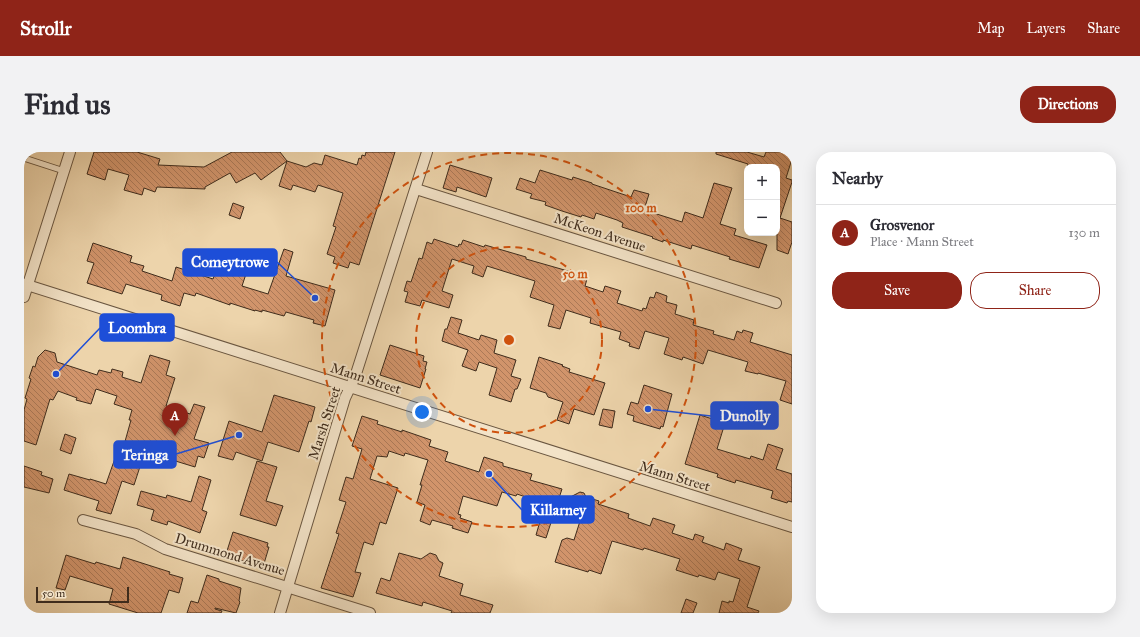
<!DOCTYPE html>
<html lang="en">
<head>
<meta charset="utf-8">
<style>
  :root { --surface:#fff; --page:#f2f2f3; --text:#2b2b33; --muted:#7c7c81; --line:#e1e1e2; --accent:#8f2418 }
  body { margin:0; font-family:"IM FELL Great Primer",serif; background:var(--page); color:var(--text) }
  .controls { position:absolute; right:12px; top:12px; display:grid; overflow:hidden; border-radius:8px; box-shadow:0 4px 16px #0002 }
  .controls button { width:36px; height:36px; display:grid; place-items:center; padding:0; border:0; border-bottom:1px solid var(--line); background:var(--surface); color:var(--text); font:20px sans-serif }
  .scale { position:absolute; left:12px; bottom:10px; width:93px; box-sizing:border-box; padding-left:4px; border:2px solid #3f2c1c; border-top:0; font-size:11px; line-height:14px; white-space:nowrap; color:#3f2c1c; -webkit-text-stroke:3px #f3e3c8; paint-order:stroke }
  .you { position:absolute; left:398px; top:260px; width:14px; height:14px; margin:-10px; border:3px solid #fff; border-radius:50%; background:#1a73e8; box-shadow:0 0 0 6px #1a73e833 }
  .badge { display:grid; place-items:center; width:26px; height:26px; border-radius:50%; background:var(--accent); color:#fff; font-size:13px; font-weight:700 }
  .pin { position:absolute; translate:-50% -33px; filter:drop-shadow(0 1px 2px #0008) }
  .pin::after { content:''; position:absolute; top:21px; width:14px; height:12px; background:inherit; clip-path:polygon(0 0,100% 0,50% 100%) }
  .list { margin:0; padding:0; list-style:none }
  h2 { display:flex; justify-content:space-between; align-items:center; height:52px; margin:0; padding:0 16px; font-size:17px }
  h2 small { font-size:13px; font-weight:400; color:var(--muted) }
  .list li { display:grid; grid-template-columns:26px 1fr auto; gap:12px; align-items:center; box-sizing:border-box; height:56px; padding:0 16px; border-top:1px solid var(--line) }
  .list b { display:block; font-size:15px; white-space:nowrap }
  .list p { margin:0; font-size:13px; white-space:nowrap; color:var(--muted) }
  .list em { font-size:13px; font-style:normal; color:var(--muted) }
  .actions { display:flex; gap:8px; padding:12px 16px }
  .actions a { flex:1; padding:9px 0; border:1px solid var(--accent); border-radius:16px; text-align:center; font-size:14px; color:var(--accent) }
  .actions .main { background:var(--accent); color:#fff }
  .map { position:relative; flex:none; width:768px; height:461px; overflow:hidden; border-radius:16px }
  header { display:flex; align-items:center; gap:24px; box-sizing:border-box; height:56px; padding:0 20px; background:var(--accent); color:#fff }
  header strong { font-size:19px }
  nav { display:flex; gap:22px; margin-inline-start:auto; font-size:14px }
  .intro { display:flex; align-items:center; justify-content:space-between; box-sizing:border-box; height:96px; padding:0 24px }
  h1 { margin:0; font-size:28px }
  .button { padding:10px 18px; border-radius:16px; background:var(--accent); color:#fff; font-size:14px; font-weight:700 }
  main { display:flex; gap:24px; padding:0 24px }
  aside { flex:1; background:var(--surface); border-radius:16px; box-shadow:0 4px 16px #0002 }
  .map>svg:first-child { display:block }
  .building { fill:url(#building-back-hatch); stroke:#3f2c1c }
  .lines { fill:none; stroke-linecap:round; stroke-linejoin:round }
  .service-casing { stroke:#6a5640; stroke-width:7 }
  .minor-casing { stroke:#6a5640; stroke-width:12 }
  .service { stroke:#f3e3c8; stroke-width:5 }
  .minor { stroke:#f3e3c8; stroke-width:10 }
  .ring { fill:none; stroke:#cf520e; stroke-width:2; stroke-dasharray:7 5 }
  .labels { text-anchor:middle; stroke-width:4; stroke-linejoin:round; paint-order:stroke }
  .street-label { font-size:14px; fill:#3f2c1c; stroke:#f3e3c8 }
  .centre { fill:#cf520e; stroke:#f3e3c8; stroke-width:2 }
  .ring-label { font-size:12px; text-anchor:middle; font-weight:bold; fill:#cf520e; stroke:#f3e3c8; stroke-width:4; stroke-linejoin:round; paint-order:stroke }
  .leader { fill:none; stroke:#1d4ed8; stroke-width:1.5 }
  .callout-dot { fill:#1d4ed8; stroke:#f3e3c8; stroke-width:1.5 }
  .callout { fill:#1d4ed8; stroke:#1d4ed8; stroke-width:1.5 }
  .callout-label { font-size:15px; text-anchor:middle; font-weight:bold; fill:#fff }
</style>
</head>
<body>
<header>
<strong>Strollr</strong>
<nav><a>Map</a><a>Layers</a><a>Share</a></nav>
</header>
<div class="intro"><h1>Find us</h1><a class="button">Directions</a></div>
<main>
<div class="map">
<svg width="768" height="461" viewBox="0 0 768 461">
  <defs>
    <pattern id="building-back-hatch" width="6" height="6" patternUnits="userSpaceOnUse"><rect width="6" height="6" fill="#d1946b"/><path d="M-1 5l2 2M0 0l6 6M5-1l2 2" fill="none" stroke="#ab7957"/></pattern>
  </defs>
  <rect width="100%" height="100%" fill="#edd4ab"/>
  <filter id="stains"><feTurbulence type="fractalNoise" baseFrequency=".005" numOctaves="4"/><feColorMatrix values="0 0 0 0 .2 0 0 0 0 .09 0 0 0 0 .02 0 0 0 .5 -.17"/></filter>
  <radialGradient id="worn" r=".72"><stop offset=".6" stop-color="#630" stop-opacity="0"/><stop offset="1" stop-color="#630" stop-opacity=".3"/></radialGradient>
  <g class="building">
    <path d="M 70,0 L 113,0 L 136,7 L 134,13 L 180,15 L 208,0 L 256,0 L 263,9 L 237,28 L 231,21 L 212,31 L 206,21 L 181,35 L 181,37 L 133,35 L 131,40 L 120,36 L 118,43 L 100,38 L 105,23 L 84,17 L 81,28 L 63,22 Z"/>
    <path d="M 342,0 L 371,0 L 335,113 L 326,110 L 324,116 L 309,111 L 311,105 L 303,102 L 312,75 L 309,74 L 319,41 L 294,33 L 291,40 L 269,33 L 267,38 L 255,34 L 263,9 L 282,15 L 290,11 L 298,13 L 301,3 L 333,13 L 335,6 L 337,7 L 338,3 L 341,4 Z"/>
    <path d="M 692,0 L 723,0 L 740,5 L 742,0 L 768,0 L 768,7 L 762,26 L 768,28 L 768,30 L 756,66 L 768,70 L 768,90 L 764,102 L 753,98 L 753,15 L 723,15 L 724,12 L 692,2 Z"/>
    <path d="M 426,13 L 468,26 L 462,45 L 433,35 L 432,40 L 419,36 Z"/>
    <path d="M 516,18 L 548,28 L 549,25 L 568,31 L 568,32 L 607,45 L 610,38 L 625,42 L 620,58 L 658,70 L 661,60 L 679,66 L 690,31 L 708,36 L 696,72 L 712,77 L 710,83 L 743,93 L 735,116 L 705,107 L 706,105 L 668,93 L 667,97 L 639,88 L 639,90 L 628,86 L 629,85 L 598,75 L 599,71 L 593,68 L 572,61 L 570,67 L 558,63 L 557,65 L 538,59 L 521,53 L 522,50 L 506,46 L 508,42 L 492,37 L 496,26 L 511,31 Z"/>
    <path d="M 209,51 L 220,55 L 216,67 L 205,63 Z"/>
    <path d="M 410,87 L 434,95 L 435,92 L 437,93 L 439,88 L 460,95 L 461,93 L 502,105 L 502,107 L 558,123 L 557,125 L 563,127 L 561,134 L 579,140 L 581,134 L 594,138 L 597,139 L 593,151 L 618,159 L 619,156 L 622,157 L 626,145 L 630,146 L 632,140 L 643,144 L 642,150 L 653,153 L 651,162 L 670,168 L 669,173 L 690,179 L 689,182 L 710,188 L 713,179 L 718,181 L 719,178 L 729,181 L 726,190 L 768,203 L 768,252 L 756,248 L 762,229 L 734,221 L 734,222 L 721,219 L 724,210 L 684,198 L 679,212 L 659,205 L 658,208 L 640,202 L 645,186 L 621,179 L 615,197 L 605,194 L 606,191 L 595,187 L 597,180 L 566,171 L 567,166 L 542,158 L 536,177 L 524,174 L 530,153 L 506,145 L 511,129 L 463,114 L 459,125 L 448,121 L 450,114 L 428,107 L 418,139 L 429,143 L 425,156 L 398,148 L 396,154 L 381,150 L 384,140 L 380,139 L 383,129 L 387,130 L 395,106 L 398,107 L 403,90 L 408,92 Z"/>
    <path d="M 69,91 L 108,104 L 106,110 L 120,114 L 118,119 L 148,129 L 152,115 L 189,127 L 193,117 L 209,122 L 211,118 L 222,122 L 218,134 L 244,142 L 260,97 L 269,100 L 262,124 L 311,138 L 301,174 L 289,171 L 290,168 L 262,160 L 260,164 L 238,158 L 238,160 L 231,158 L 231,159 L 206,151 L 206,153 L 172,141 L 171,144 L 160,141 L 156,154 L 137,148 L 138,143 L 102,132 L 98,142 L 63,131 L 70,111 L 63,109 Z"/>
    <path d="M 427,165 L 438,168 L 434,181 L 455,188 L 457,183 L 473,188 L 470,201 L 492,208 L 487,224 L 497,227 L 493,237 L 491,237 L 487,250 L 465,243 L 473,216 L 455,210 L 452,219 L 438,214 L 444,198 L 418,189 L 421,177 L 423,177 Z"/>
    <path d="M 366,193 L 400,204 L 399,209 L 403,210 L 401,217 L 402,217 L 396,236 L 356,223 Z"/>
    <path d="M 21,198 L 31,201 L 33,210 L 73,223 L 75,218 L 87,221 L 88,217 L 99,220 L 98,225 L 117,231 L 126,203 L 146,209 L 142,223 L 151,226 L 142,254 L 166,262 L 170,252 L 181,255 L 170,287 L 185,291 L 180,306 L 174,304 L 171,315 L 145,307 L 146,304 L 142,302 L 143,299 L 123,293 L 110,333 L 98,329 L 87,362 L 72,358 L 75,349 L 40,338 L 45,322 L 66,328 L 66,327 L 82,332 L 96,292 L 100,293 L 107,268 L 105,268 L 108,258 L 90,252 L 93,244 L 72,237 L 67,252 L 52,248 L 53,246 L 34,239 L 29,248 L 26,247 L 12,293 L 0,289 L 0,258 L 3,247 L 1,246 L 7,227 L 5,226 L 9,214 L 11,215 L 14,205 Z"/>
    <path d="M 515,205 L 539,213 L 538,214 L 546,217 L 545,220 L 581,231 L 570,263 L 550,257 L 545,272 L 533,268 L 539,250 L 524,245 L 522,241 L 506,236 Z"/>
    <path d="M 620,233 L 648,242 L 639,275 L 637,274 L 636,277 L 609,269 L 610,264 L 603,262 L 607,250 L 614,252 Z"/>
    <path d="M 250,243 L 291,255 L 287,270 L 285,269 L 275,300 L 244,290 L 238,309 L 212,300 L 209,308 L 194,304 L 205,269 L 238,280 Z"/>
    <path d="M 579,257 L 591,259 L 588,276 L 575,273 Z"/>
    <path d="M 676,263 L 701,271 L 693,297 L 726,307 L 727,304 L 739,308 L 744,292 L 759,297 L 752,317 L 768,322 L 768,350 L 764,349 L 763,351 L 747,346 L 749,339 L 712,328 L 711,331 L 693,325 L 694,322 L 661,312 Z"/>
    <path d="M 338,264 L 354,269 L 353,272 L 378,280 L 378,278 L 407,288 L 405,294 L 424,300 L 421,309 L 455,320 L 460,305 L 479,311 L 479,314 L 508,322 L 506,328 L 538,337 L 533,352 L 556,340 L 560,341 L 562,345 L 575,349 L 574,352 L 605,362 L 604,366 L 626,374 L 629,366 L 651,373 L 648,381 L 669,388 L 671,382 L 680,385 L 678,390 L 700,398 L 702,391 L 718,397 L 714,408 L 736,415 L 723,455 L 735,459 L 734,461 L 695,461 L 698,449 L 705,451 L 705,449 L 709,450 L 716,427 L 694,420 L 691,428 L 675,423 L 674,425 L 652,418 L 656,407 L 620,396 L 619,398 L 588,389 L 577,422 L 565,418 L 564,420 L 531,410 L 538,388 L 543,386 L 550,388 L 557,366 L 531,358 L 522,386 L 512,383 L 519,359 L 511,356 L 513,349 L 493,342 L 492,344 L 478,340 L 473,354 L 439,344 L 434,362 L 437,363 L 436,366 L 448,370 L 444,381 L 428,376 L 429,374 L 408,368 L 406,373 L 396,369 L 401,353 L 393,350 L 398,333 L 396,333 L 404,308 L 381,301 L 380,304 L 365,299 L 363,305 L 353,304 L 346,327 L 374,336 L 362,372 L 356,370 L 349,393 L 340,390 L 331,420 L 337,421 L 329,445 L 297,436 L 315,382 L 312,381 L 322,350 L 315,348 L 322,325 L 329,327 L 338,297 L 328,294 Z"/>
    <path d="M 41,282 L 52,286 L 47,302 L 36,298 Z"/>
    <path d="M 233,309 L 253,315 L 242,349 L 259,354 L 252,374 L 216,363 Z"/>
    <path d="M 0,314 L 18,320 L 17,323 L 29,327 L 25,341 L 0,335 Z"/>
    <path d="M 175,324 L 187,328 L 178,358 L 183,360 L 176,381 L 144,369 L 143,373 L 127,368 L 130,358 L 113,353 L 117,339 L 142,346 L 143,343 L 167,350 Z"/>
    <path d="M 209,380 L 244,391 L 243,395 L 245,395 L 239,415 L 209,406 L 209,404 L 202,402 Z"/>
    <path d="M 375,401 L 397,407 L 406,401 L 412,403 L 415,409 L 419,411 L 415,424 L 439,432 L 436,443 L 469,453 L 466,461 L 427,461 L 428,459 L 399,450 L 398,454 L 352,441 L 357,426 L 366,429 Z"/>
    <path d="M 42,403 L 71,412 L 72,410 L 96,417 L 99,405 L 146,420 L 145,422 L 159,426 L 155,441 L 145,438 L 137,461 L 114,461 L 85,452 L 89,437 L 46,424 L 41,438 L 32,436 Z"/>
    <path d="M 183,423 L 195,427 L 195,429 L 217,436 L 215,449 L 216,450 L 212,461 L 191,456 L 191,457 L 198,459 L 197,461 L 163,461 L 167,449 L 174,451 Z"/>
    <path d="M 662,447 L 673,451 L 669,461 L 657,461 Z"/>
  </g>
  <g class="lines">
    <g class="service-casing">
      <path id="service" d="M 0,6 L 40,19"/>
    </g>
    <g class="minor-casing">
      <g id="minor">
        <path d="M 392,37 L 752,151"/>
        <path d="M 0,132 L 768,375"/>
        <path d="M 0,145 L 46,0"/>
        <path d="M 59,368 L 112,382 L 141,397 L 346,461"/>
        <path d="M 256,461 L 321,246 L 331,225 L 403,0"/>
      </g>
    </g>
    <use href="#service" class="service"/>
    <use href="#minor" class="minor"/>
  </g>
  <g class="ring">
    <circle cx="485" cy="188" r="93"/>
    <circle cx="485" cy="188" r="187"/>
  </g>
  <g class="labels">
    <g class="street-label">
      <text transform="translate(576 80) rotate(18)" y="5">McKeon Avenue</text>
      <text transform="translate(342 226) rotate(18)" y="5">Mann Street</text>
      <text transform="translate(300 271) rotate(-72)" y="5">Marsh Street</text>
      <text transform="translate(651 324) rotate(17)" y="5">Mann Street</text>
      <text transform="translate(206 402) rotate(17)" y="5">Drummond Avenue</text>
    </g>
  </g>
  <circle cx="485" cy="188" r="6" class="centre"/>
  <g class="ring-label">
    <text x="617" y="60">100 m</text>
    <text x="551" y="126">50 m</text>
  </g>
  <path class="leader" d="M291 146L253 110M32 222L76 176M624 257L687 264M215 283L152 302M465 322L498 358"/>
  <g class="callout-dot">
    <circle cx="291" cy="146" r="4"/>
    <circle cx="32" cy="222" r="4"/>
    <circle cx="624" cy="257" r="4"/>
    <circle cx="215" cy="283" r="4"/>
    <circle cx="465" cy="322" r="4"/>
  </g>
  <g class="callout">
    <rect x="159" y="97" width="94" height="27" rx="4"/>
    <rect x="76" y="162" width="74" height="27" rx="4"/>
    <rect x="687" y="250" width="67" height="27" rx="4"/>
    <rect x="90" y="289" width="62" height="27" rx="4"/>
    <rect x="498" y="344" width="72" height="27" rx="4"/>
  </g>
  <g class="callout-label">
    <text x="206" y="115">Comeytrowe</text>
    <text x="113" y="181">Loombra</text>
    <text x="721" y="269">Dunolly</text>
    <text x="121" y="308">Teringa</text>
    <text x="534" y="363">Killarney</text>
  </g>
  <rect width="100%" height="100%" filter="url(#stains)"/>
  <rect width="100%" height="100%" fill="url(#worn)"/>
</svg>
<div class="controls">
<button>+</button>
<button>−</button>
</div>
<div class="scale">50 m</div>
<div class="you"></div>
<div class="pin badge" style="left:151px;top:284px">A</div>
</div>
<aside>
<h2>Nearby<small></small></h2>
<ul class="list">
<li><span class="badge">A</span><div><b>Grosvenor</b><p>Place · Mann Street</p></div><em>130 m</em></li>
</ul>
<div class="actions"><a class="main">Save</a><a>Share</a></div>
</aside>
</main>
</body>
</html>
